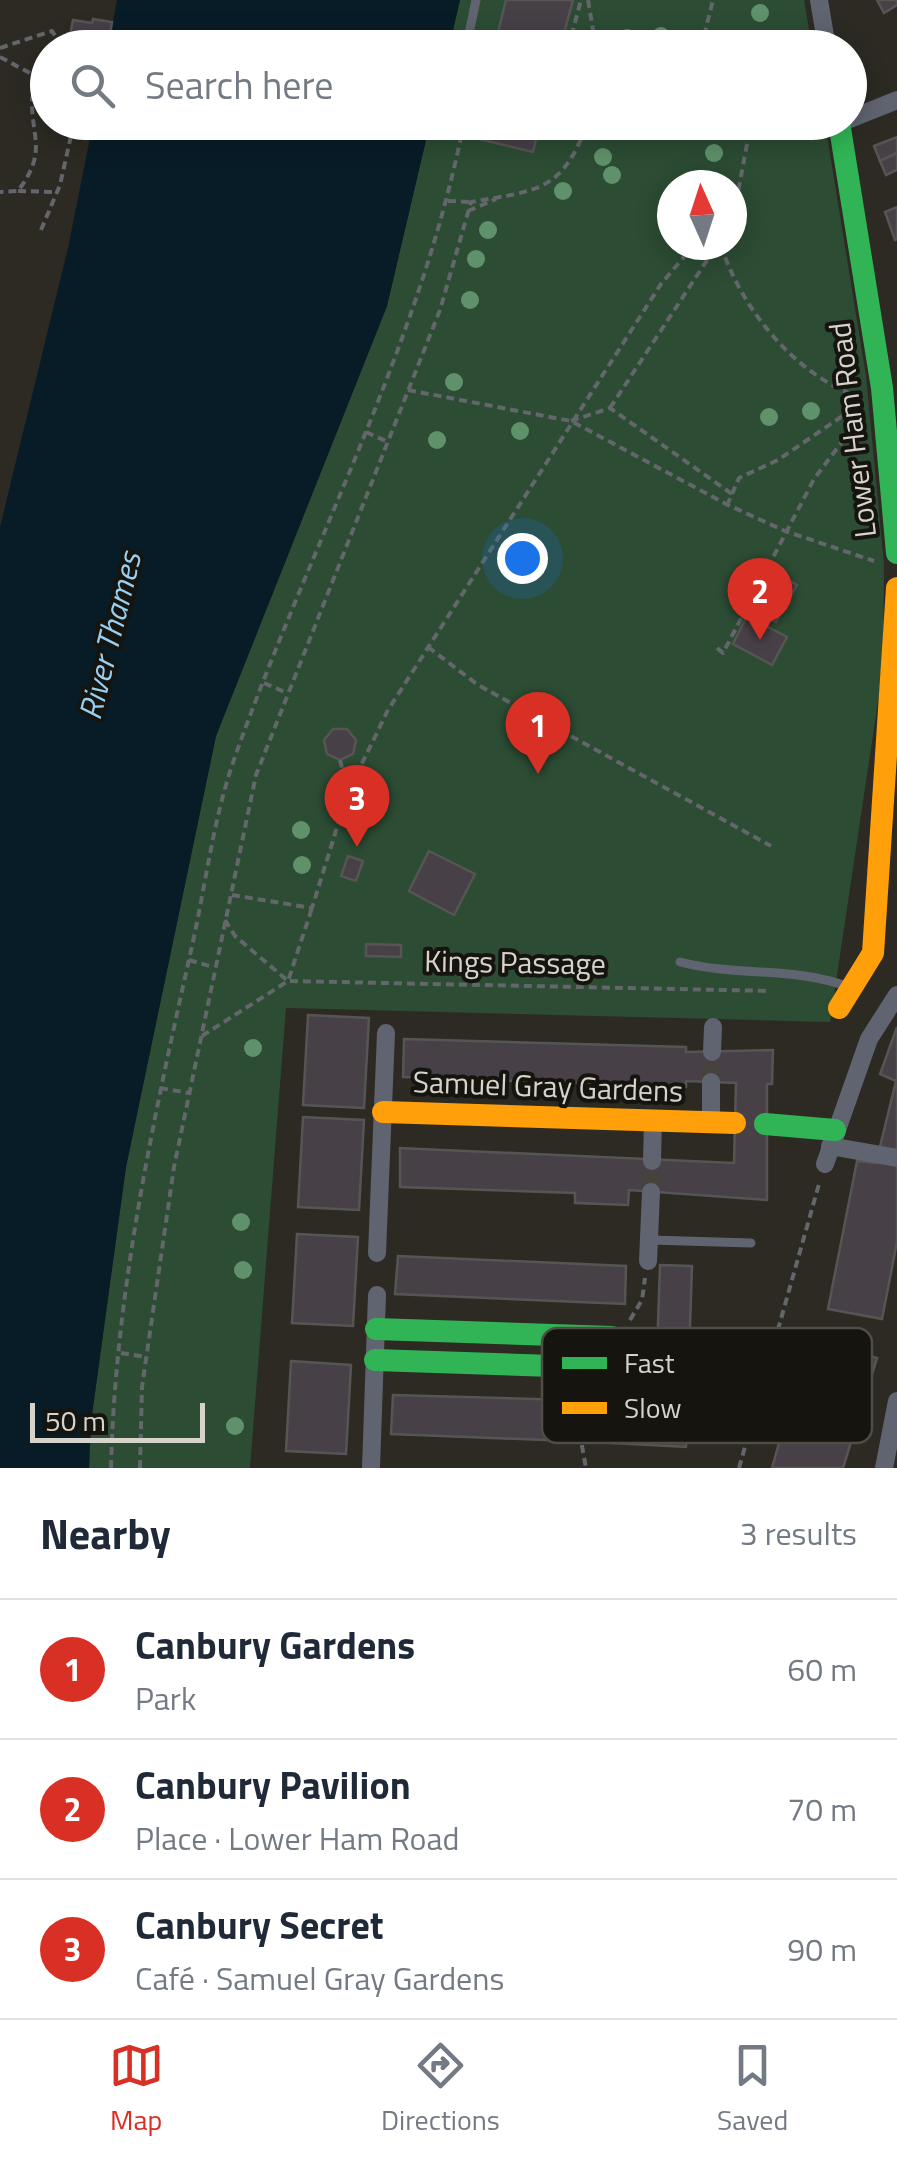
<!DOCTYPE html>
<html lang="en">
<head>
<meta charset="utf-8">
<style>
  :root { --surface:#fff; --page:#f6f6f7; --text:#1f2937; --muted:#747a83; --line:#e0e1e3; --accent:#d93025 }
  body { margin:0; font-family:"Titillium Web",sans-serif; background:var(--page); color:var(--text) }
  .compass { position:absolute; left:657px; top:170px; width:90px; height:90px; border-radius:50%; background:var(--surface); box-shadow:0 5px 25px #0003; rotate:357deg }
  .scale { position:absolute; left:30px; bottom:25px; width:175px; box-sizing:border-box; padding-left:10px; border:5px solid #d6d3cb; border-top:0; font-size:28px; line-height:35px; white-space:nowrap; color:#d6d3cb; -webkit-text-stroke:8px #16140e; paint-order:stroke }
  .you { position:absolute; left:522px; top:558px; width:35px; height:35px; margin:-25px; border:8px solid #fff; border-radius:50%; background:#1a73e8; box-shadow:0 0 0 15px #1a73e833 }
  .badge { display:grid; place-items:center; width:65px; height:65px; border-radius:50%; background:var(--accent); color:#fff; font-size:32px; font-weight:700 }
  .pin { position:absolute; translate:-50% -82px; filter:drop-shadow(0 2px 5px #0008) }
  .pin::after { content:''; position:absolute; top:52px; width:35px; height:30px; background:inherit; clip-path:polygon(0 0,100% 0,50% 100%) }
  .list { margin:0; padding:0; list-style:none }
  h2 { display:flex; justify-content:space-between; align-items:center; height:130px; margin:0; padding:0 40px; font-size:42px }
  h2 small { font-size:32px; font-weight:400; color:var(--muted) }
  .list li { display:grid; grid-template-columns:65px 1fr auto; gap:30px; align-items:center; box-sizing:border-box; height:140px; padding:0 40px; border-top:2px solid var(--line) }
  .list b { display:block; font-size:38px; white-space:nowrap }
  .list p { margin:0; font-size:32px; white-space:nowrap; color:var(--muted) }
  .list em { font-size:32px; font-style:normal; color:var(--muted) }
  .icon { flex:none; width:55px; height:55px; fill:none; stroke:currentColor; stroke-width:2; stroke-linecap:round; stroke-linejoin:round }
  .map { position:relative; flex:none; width:897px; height:1468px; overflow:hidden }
  .search { position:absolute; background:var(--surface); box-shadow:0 5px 25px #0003; left:30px; right:30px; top:30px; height:110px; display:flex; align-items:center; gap:25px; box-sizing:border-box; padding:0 35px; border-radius:55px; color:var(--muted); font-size:38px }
  .sheet { height:550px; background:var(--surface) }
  nav { display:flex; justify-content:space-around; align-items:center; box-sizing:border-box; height:140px; border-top:2px solid var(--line); background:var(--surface); font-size:28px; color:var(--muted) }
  nav a { display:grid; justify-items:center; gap:5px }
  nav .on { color:var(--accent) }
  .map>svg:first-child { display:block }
  .green { fill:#2c4c34; fill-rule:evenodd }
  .water { fill:#081c27 }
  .building { fill:#474047; stroke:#575554; stroke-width:2.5 }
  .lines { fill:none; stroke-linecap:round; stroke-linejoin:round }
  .street-tunnel { stroke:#46433c; stroke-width:18; stroke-dasharray:18 9; stroke-linecap:butt }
  .path { stroke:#63666a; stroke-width:4; stroke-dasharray:8 5; stroke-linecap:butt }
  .lane { stroke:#5f6470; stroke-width:9 }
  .street { stroke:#5f6470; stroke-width:18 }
  .fast { stroke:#30b455; stroke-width:22 }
  .slow { stroke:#ff9f0a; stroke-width:22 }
  .tree { fill:#5f916a }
  .labels { text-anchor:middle; stroke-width:8; stroke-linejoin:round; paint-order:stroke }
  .street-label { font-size:30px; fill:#d6d3cb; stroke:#16140e }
  .water-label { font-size:32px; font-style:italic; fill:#97d0f3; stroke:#16140e }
  .key { fill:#16140e; stroke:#504d47; stroke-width:2.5 }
  .key-label { font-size:28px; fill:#d6d3cb }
</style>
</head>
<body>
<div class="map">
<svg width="897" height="1468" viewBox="0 0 897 1468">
  <rect width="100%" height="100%" fill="#2c2a23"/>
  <g class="green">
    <path d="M 460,0 L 804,0 L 812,47 L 449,48 Z"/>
    <path d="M 430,123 L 825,123 L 866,376 L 884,564 L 883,668 L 830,1022 L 286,1008 L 250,1468 L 89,1468 L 91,1422 L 126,1167 L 216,736 L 387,306 ZM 672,185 L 732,185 L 732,245 L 672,245 Z"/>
  </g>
  <g class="water">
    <path d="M 117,0 L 460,0 L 449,47 L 108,48 Z"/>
    <path d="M 93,123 L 430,123 L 387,306 L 216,736 L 126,1167 L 91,1422 L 89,1468 L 0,1468 L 0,527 L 68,248 Z"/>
  </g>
  <g class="building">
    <path d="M 506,0 L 573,0 L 560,48 L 494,48 Z"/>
    <path d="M 877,0 L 897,0 L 897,5 L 884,13 Z"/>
    <path d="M 93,19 L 112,22 L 108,48 L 69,41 L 73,20 L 92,23 Z"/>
    <path d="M 479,122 L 540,122 L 533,152 L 475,138 Z"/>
    <path d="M 897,137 L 897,153 L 880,161 L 874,146 Z"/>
    <path d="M 897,153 L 897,170 L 886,175 L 880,161 Z"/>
    <path d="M 897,207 L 897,239 L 895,240 L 885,212 Z"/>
    <path d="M 771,570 L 797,585 L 776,622 L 749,607 Z"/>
    <path d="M 747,616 L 787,637 L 772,665 L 733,644 Z"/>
    <path d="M 333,729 L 347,729 L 356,740 L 353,754 L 340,760 L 327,754 L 324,740 Z"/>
    <path d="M 429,851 L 475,874 L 454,915 L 409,891 Z"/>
    <path d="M 348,856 L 363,861 L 356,881 L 341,876 Z"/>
    <path d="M 366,944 L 401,945 L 401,957 L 366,956 Z"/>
    <path d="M 308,1015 L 369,1018 L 364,1108 L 303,1105 Z"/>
    <path d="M 897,1027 L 897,1242 L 882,1319 L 828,1309 L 857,1161 L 876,1163 L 896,1081 L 880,1074 Z"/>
    <path d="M 404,1039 L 686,1047 L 686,1052 L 773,1050 L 772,1084 L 767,1084 L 767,1200 L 629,1190 L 628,1205 L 575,1203 L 575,1193 L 400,1187 L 400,1148 L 734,1163 L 736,1083 L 686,1081 L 686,1087 L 403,1077 Z"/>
    <path d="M 303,1117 L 364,1120 L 359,1210 L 298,1207 Z"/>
    <path d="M 297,1234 L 358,1237 L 353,1326 L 292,1323 Z"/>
    <path d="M 398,1256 L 626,1266 L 625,1304 L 395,1294 Z"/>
    <path d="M 660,1265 L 692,1266 L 686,1447 L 595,1442 L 596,1408 L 655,1411 Z"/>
    <path d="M 809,1337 L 877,1358 L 843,1468 L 772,1468 Z"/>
    <path d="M 291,1361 L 351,1365 L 346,1454 L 286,1451 Z"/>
    <path d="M 393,1395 L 569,1400 L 569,1441 L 391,1434 Z"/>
  </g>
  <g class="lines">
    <g class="street-tunnel">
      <path d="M 711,1082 L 712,1052"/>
      <path d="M 651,1192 L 652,1161"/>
    </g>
    <g class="path">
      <path d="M 588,0 L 596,48"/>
      <path d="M 0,48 L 52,31 L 63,48"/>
      <path d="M 568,48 L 581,0"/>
      <path d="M 701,48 L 713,0"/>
      <path d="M 0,57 L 43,80 L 32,98 C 31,138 48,151 18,191 L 0,192"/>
      <path d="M 18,191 L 53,192"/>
      <path d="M 448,201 L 471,202"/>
      <path d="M 732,201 L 738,193 L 751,122"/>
      <path d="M 468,211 L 496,199"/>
      <path d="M 41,230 L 60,185 L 74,122"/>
      <path d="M 721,245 C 740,307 795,375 857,396"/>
      <path d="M 408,390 L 571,421 L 728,505 L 785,531 L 874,561"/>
      <path d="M 610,408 L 717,245"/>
      <path d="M 571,421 L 610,408 L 732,494 L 728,503"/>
      <path d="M 366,432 L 388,442"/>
      <path d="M 732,494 L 739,478 L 778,460 L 860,404"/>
      <path d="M 428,647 L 478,685 L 771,846"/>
      <path d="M 717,648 L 723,653 L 814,479 L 860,418"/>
      <path d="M 264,683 L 287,693"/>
      <path d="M 340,760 L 348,792"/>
      <path d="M 232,895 L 312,908 L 348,792 L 388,710 L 661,284 L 694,245"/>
      <path d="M 225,920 L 235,936 L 288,981 L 312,908"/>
      <path d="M 189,960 L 213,967"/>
      <path d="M 202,1036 L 288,981 L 771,991"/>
      <path d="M 160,1088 L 189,1093"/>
      <path d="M 630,1320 L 642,1300 L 645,1278"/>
      <path d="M 121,1353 L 146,1357"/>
      <path d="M 584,1393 L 582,1446 L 586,1468"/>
      <path d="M 111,1468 C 115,1293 154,1116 192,946 C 206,883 214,814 236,754 C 309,548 416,352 461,137"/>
      <path d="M 140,1468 L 142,1387 L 174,1167 L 256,775 L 440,310 L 471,202 C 539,190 562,192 588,122"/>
      <path d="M 739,1468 L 819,1184"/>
    </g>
    <g class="lane">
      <path d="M 466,48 L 476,0"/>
      <path d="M 449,124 L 450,122"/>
      <path d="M 680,962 C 737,977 794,966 849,987"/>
      <path d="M 650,1240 L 751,1243"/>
    </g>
    <g class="street">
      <path d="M 819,0 L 827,48"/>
      <path d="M 850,119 L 897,100"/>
      <path d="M 712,1052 L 713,1027"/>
      <path d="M 711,1082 L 711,1122"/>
      <path d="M 830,1146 L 897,1158"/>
      <path d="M 652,1161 L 653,1120"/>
      <path d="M 825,1164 L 869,1039 L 897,995"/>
      <path d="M 377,1253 L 386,1033"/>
      <path d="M 648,1261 L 651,1192"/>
      <path d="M 371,1468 L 377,1295"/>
      <path d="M 884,1468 L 897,1401"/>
    </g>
    <g class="fast">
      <path d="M 839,122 L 882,388 L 897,553"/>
      <path d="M 765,1124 L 835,1130"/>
      <path d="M 375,1360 L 612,1368 L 623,1359 L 624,1347 L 612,1337 L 376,1329"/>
    </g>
    <g class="slow">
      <path d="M 839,1008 L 873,953 L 897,588"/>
      <path d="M 383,1112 L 735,1123"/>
    </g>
  </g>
  <g class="tree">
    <circle cx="760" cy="13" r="9"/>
    <circle cx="661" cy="36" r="9"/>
    <circle cx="627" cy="38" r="9"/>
    <circle cx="714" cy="153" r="9"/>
    <circle cx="603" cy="157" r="9"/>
    <circle cx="612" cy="175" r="9"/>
    <circle cx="563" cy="191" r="9"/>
    <circle cx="488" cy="230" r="9"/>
    <circle cx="476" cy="259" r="9"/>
    <circle cx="470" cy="300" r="9"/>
    <circle cx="454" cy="382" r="9"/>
    <circle cx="811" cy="411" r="9"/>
    <circle cx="769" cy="417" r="9"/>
    <circle cx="520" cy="431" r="9"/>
    <circle cx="437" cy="440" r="9"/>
    <circle cx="860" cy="486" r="9"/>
    <circle cx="301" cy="830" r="9"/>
    <circle cx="302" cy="865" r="9"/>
    <circle cx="253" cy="1048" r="9"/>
    <circle cx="241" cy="1222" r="9"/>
    <circle cx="243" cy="1270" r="9"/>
    <circle cx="235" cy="1426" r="9"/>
  </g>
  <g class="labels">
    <g class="street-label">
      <text transform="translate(853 430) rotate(-97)" y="10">Lower Ham Road</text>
      <text transform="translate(515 963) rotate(1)" y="10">Kings Passage</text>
      <text transform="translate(548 1087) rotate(2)" y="10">Samuel Gray Gardens</text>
    </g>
    <g class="water-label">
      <text transform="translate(110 636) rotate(-76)" y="11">River Thames</text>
    </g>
  </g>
  <rect x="542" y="1328" width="330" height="115" rx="15" class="key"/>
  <rect x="562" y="1357" width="45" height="12" fill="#30b455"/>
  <rect x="562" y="1402" width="45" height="12" fill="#ff9f0a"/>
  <g class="key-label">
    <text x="624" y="1373">Fast</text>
    <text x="624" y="1418">Slow</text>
  </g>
</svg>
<svg class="compass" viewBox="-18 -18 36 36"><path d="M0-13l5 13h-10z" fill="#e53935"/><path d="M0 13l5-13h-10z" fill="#747a83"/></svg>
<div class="scale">50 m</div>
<div class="you"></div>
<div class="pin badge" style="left:538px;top:774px">1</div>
<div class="pin badge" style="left:760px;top:640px">2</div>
<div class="pin badge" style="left:357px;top:847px">3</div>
<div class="search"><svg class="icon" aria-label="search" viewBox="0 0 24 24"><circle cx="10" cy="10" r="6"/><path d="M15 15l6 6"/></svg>Search here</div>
</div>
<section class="sheet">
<h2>Nearby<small>3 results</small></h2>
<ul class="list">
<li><span class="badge">1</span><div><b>Canbury Gardens</b><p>Park</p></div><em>60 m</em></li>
<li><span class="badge">2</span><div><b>Canbury Pavilion</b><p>Place · Lower Ham Road</p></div><em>70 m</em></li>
<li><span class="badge">3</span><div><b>Canbury Secret</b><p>Café · Samuel Gray Gardens</p></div><em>90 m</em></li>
</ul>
</section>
<nav>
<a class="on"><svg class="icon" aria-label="map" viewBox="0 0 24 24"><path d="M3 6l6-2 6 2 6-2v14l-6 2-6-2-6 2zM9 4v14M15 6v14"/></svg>Map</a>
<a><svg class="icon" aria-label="directions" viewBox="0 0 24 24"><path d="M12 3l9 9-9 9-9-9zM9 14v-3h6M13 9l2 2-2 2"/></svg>Directions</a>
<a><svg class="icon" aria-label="saved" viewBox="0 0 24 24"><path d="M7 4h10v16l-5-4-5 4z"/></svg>Saved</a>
</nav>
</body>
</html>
